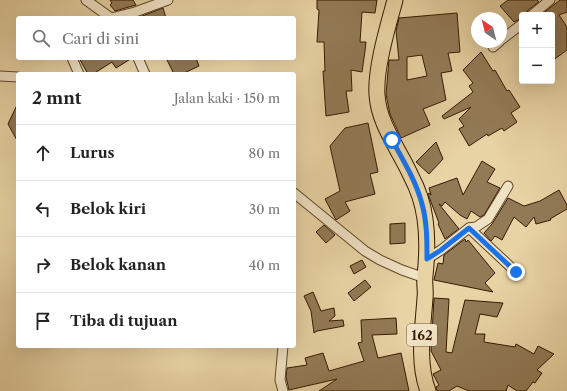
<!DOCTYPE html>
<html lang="id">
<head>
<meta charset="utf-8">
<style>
  :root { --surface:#fff; --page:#f6f6f6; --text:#222; --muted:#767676; --line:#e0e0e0 }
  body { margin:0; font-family:"Libre Caslon Text",serif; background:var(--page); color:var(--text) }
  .controls { position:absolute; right:12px; top:12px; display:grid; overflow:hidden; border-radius:4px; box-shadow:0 4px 16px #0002 }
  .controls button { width:36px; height:36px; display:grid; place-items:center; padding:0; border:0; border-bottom:1px solid var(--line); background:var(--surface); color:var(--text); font:20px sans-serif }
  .compass { position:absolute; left:471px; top:12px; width:36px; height:36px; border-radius:50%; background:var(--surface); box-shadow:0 4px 16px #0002; rotate:325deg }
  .stop { position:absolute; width:12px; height:12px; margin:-9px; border:3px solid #1a73e8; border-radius:50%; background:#fff }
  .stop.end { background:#1a73e8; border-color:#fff; box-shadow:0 1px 4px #0008 }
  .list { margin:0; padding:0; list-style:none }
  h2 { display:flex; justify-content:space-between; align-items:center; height:52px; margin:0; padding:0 16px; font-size:17px }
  h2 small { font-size:13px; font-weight:400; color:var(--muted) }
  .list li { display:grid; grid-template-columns:26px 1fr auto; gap:12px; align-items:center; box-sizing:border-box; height:56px; padding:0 16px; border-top:1px solid var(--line) }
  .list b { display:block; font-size:15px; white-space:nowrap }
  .list em { font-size:13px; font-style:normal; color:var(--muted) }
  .icon { flex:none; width:22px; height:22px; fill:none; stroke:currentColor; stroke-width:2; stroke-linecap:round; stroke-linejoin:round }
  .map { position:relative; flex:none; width:567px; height:391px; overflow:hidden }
  .search { position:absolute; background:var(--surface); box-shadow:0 4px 16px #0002; left:16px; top:16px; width:280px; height:44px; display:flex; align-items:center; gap:10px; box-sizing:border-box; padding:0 14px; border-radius:4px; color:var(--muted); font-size:15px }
  .panel { position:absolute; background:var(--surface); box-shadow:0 4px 16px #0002; left:16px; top:72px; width:280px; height:276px; border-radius:4px }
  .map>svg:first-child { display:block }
  .building { fill:#927a56; stroke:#351a01; fill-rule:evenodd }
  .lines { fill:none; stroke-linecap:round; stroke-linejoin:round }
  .minor-casing { stroke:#62482a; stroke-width:11 }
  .primary-casing { stroke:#351a01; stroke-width:17 }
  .minor { stroke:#f0e2c4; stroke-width:9 }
  .primary { stroke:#e8d3a4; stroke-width:15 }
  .route { stroke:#1a73e8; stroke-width:5 }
  .labels { text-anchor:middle; stroke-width:3; stroke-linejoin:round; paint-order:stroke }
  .shield { fill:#f0e2c4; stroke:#6d563c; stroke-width:1 }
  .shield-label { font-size:13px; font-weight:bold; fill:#351a01 }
</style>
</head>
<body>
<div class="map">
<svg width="567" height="391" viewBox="0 0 567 391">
  <rect width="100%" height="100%" fill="#e8d3a4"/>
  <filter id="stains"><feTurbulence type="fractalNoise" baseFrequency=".005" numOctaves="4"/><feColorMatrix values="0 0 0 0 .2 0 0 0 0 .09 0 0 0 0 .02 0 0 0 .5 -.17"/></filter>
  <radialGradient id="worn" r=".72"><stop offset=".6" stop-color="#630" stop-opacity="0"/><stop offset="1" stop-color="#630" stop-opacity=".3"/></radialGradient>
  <g class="building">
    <path d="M 110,0 L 133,0 L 136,5 L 115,11 L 110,5 L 112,3 Z"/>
    <path d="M 317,0 L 377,0 L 375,13 L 362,12 L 360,42 L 366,42 L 365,51 L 362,72 L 351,70 L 352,91 L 346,91 L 349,112 L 326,116 L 323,71 L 325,71 L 324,42 L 317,42 L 319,10 L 317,9 Z"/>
    <path d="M 508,0 L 537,0 L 539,2 L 528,10 L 526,15 L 522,15 L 522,18 L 514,22 L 500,6 Z"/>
    <path d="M 560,0 L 567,0 L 567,12 L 559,15 L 567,27 L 567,50 L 552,61 L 552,15 L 541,15 Z"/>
    <path d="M 163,8 L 166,18 L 136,18 L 137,18 Z"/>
    <path d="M 457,13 L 460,52 L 448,53 L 452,71 L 441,73 L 446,100 L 423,109 L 430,125 L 401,138 L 390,114 L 386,94 L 389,60 L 399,60 L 396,31 L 399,18 ZM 422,55 L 427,76 L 407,80 L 407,57 Z"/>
    <path d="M 481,52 L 493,71 L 495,70 L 507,91 L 509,90 L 520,107 L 511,113 L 517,122 L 504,131 L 502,128 L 488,136 L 487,134 L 469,146 L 459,129 L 464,126 L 459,119 L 471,107 L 444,119 L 442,116 L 473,92 L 469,86 L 473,83 L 463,70 Z"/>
    <path d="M 79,58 L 132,58 L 116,68 L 112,62 L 93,74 L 88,74 Z"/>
    <path d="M 166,58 L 196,58 L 199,66 L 182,74 L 174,74 Z"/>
    <path d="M 18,103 L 18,142 L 8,124 Z"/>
    <path d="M 368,123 L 378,172 L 370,174 L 375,194 L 345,202 L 350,211 L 336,220 L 325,199 L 340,191 L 330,146 L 345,128 Z"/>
    <path d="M 436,142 L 443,159 L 429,174 L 416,162 Z"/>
    <path d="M 482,161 L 495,169 L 487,182 L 500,188 L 484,215 L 480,217 L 471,211 L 467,219 L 460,215 L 445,202 L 442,206 L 439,204 L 459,229 L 445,239 L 438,224 L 439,223 L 428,194 L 430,193 L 431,195 L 429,188 L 457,178 L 463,195 Z"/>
    <path d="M 559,190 L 567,205 L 567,209 L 550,219 L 551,220 L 536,224 L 534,217 L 526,227 L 514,217 L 502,240 L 495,236 L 491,241 L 484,233 L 492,224 L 508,198 L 524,206 L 540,201 Z"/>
    <path d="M 405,223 L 405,243 L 390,244 L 390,224 Z"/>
    <path d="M 324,225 L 335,235 L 326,243 L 316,232 Z"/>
    <path d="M 465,239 L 466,242 L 468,240 L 495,273 L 485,283 L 493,292 L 434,280 L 438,263 L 443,264 L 444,255 Z"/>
    <path d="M 362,260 L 366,267 L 354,274 L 350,266 Z"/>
    <path d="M 365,280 L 371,287 L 354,301 L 348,293 Z"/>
    <path d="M 313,292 L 321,311 L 334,308 L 335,316 L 329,321 L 343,320 L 344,326 L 317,331 L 314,333 L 311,311 L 304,296 Z"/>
    <path d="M 434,298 L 449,299 L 446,352 L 452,353 L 465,300 L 503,303 L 497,317 L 480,314 L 475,334 L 485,334 L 484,342 L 515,347 L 516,344 L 534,354 L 538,346 L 554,354 L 537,370 L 542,373 L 535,383 L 533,382 L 526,391 L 517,391 L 508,385 L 506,391 L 469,391 L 457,386 L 449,391 L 437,391 L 436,387 L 439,385 L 433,374 L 441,370 L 431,351 Z"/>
    <path d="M 396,318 L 397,334 L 372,335 L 378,358 L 401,353 L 409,391 L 319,391 L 337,379 L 289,390 L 286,377 L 287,368 L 307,365 L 305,358 L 323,353 L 329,371 L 364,361 L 358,343 L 362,342 L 361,320 Z"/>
  </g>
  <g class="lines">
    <g class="minor-casing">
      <g id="minor">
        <path d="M 86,0 L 111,18"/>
        <path d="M 532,15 L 550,0"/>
        <path d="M 111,18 L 135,12 L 168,0"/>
        <path d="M 501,40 L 522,24"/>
        <path d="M 493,47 L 499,42"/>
        <path d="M 72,58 L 79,74"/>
        <path d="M 138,58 L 145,74"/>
        <path d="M 0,76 L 18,77"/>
        <path d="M 294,193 L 365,251 L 380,260 L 402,270 L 425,278"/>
        <path d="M 469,228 L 516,272"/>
        <path d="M 427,259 L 441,250 L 469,228 L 476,227 L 488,219 L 508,186"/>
        <path d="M 283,391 L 280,380 L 283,346"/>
      </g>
    </g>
    <g class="primary-casing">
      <path id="primary" d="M 395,0 C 388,26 375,69 377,95 C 379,125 399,149 411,176 C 418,189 423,204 425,219 C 428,239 427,257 425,276 C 424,283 426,291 425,298 C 423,328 417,362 428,391"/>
    </g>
    <use href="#minor" class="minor"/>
    <use href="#primary" class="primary"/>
  </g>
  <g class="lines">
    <path class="route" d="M 392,140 C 403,160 416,181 422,204 C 427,222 427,240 427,259 L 441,250 L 469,228 L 516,272"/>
  </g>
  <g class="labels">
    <rect class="shield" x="407" y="324" width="30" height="22" rx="3"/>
    <g class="shield-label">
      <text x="422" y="340">162</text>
    </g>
  </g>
  <rect width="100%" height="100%" filter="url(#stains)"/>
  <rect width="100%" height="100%" fill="url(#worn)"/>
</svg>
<div class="controls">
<button>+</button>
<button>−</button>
</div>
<svg class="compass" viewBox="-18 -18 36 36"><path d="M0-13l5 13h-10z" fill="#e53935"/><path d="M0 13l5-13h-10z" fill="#767676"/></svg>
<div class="stop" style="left:392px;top:140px"></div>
<div class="stop end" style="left:516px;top:272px"></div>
<div class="search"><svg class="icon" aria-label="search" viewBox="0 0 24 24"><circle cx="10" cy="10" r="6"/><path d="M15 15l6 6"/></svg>Cari di sini</div>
<section class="panel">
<h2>2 mnt<small>Jalan kaki · 150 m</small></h2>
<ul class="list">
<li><svg class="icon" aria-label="ahead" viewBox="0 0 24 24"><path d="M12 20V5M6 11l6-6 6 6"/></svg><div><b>Lurus</b></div><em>80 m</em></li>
<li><svg class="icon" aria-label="left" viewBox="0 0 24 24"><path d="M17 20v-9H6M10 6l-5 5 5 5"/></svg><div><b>Belok kiri</b></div><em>30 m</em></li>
<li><svg class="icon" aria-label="right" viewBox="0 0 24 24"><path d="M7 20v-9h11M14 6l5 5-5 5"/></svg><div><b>Belok kanan</b></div><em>40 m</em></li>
<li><svg class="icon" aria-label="arrive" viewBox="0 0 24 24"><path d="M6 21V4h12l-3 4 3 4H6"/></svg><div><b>Tiba di tujuan</b></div></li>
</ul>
</section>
</div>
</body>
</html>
